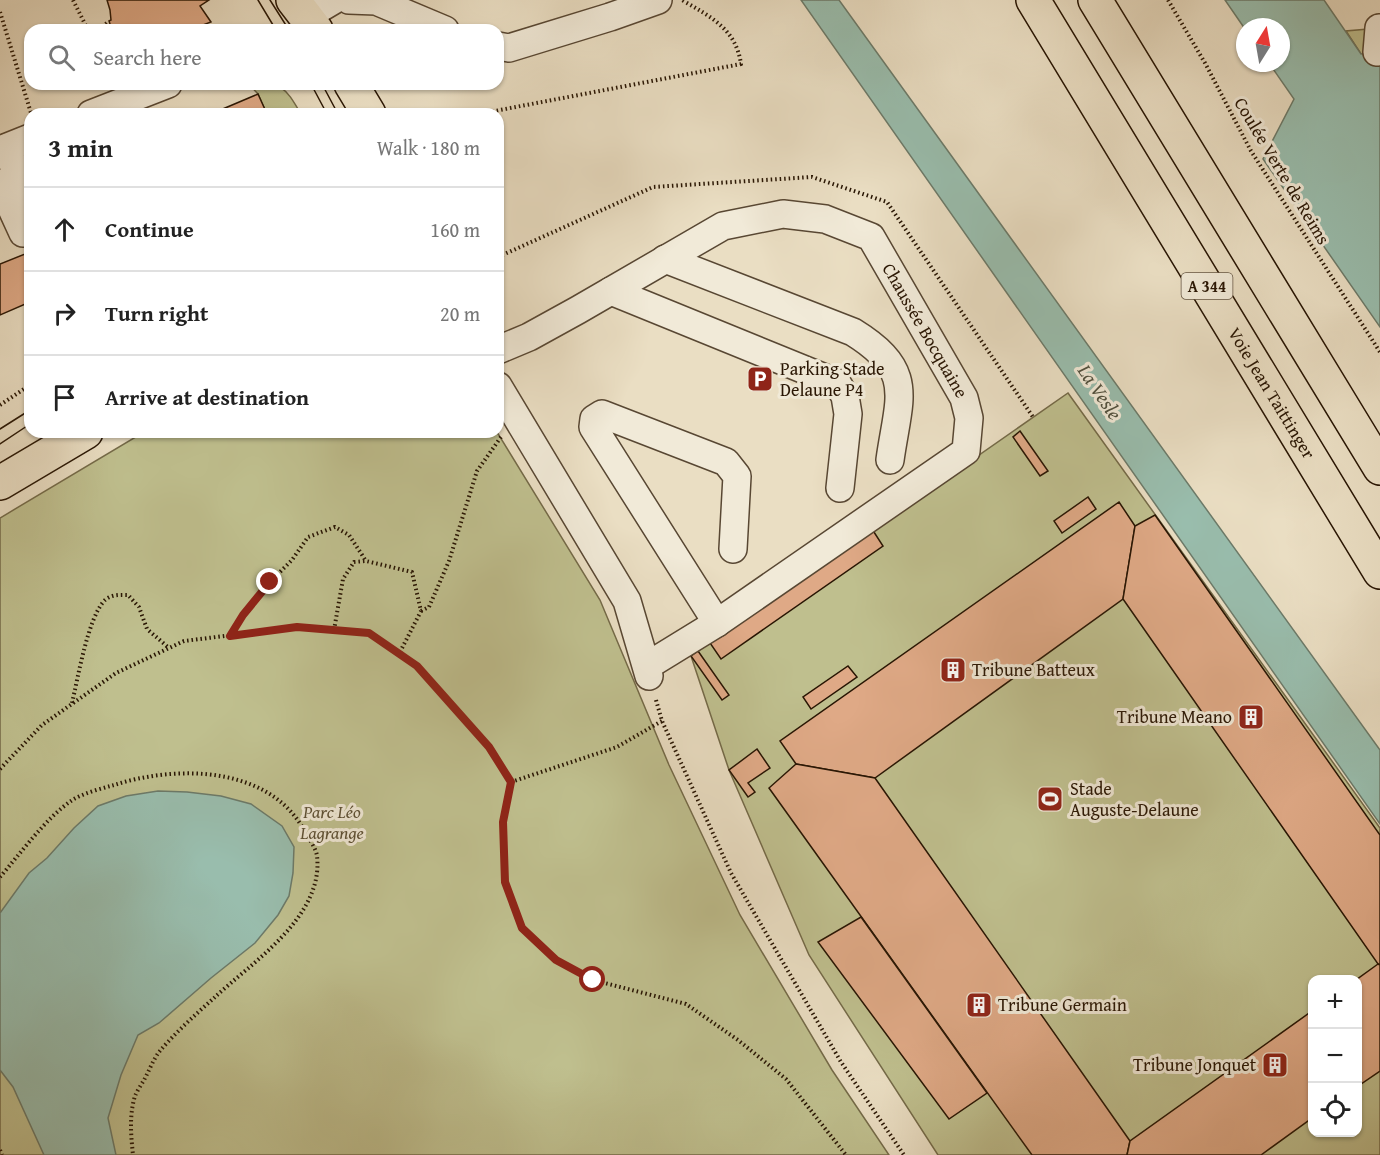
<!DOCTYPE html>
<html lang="en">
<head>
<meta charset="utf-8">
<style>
  :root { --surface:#fff; --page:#f2f2f2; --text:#222; --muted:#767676; --line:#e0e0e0 }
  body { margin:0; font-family:"Gentium Book Plus",serif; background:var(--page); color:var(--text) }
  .controls { position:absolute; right:18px; bottom:18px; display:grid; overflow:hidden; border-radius:12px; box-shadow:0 2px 4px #0004 }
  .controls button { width:54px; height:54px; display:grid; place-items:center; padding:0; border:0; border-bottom:2px solid var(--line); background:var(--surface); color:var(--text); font:30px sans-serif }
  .compass { position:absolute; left:1236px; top:18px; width:54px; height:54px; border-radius:50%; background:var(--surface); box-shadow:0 2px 4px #0004; rotate:11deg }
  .stop { position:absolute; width:18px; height:18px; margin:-14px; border:4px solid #8f2418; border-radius:50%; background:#fff }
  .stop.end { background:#8f2418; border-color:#fff; box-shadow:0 2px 6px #0008 }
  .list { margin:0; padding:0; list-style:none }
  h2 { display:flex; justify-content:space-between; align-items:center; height:78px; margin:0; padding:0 24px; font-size:26px }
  h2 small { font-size:20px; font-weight:400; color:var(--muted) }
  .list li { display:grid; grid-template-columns:39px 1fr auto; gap:18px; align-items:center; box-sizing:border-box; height:84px; padding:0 24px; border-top:2px solid var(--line) }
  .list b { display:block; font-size:22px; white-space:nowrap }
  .list em { font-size:20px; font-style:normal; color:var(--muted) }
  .icon { flex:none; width:33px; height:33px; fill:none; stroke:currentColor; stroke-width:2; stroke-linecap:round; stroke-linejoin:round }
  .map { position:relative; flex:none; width:1380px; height:1155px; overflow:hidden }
  .search { position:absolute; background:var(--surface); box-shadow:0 2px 4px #0004; left:24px; top:24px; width:480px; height:66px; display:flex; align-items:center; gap:15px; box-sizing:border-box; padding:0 21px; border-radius:18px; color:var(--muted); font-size:22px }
  .panel { position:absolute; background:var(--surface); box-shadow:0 2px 4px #0004; left:24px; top:108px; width:480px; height:330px; border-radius:18px }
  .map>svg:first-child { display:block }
  .green { fill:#bfbf8e; stroke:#746a48; stroke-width:1.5; fill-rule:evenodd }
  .water { fill:#99bdad; stroke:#6c7a69; stroke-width:1.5 }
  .building { fill:#dfa986; stroke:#281503; stroke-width:1.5 }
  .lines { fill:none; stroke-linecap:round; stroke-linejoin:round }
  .minor-casing { stroke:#584733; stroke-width:30 }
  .major-casing { stroke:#281503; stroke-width:36 }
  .highway-casing { stroke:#281503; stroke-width:36 }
  .path { stroke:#281503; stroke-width:4; stroke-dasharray:1.5 3; stroke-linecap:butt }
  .minor { stroke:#f1ead8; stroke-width:27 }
  .major { stroke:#eadec3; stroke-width:33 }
  .highway { stroke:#eadec3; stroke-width:33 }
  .tram { stroke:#281503; stroke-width:1.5 }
  .route { stroke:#8f2418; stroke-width:8 }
  .labels { text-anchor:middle; stroke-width:6; stroke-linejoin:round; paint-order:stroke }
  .shield { fill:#f1ead8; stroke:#645543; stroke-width:1.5 }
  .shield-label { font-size:16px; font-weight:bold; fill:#281503 }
  .street-label { font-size:18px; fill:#281503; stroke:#f1ead8 }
  .poi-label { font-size:18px; fill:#281503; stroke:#f1ead8; text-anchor:start }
  .park-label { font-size:18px; font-style:italic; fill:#5d5034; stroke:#f1ead8 }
  .water-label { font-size:20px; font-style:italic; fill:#50503e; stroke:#f1ead8 }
</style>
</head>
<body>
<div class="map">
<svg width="1380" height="1155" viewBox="0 0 1380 1155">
  <rect width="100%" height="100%" fill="#eadec3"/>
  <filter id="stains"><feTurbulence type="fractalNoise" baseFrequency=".00333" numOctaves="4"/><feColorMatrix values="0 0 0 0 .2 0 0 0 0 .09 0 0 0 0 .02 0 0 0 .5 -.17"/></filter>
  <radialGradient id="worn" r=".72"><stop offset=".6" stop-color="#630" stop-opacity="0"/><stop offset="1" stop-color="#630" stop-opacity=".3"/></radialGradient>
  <g class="green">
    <path d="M 1380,28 L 1380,52 L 1361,54 L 1346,31 Z"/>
    <path d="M 249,84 C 283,84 284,85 301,114 L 267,114 L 258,94 Z"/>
    <path d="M 1068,393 L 1380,828 L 1380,1155 L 938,1155 L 809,955 L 729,770 L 691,656 ZM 1312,980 L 1358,980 L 1358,1132 L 1312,1132 Z"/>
    <path d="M 144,432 L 497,432 L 600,600 L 669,765 L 740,915 L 832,1070 L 889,1155 L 0,1155 L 0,518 Z"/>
  </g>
  <g class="water">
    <path d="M 801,0 L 839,0 L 1380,750 L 1380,824 Z"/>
    <path d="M 1225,0 L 1324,0 L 1361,54 L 1380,52 L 1380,327 L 1263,159 L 1294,99 L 1269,63 L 1281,63 L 1281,27 L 1245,27 L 1245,29 Z"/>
    <path d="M 158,791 L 187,792 L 221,796 L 251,804 L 282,826 L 294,847 L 293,873 L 289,896 L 278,915 L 255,943 L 211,978 L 159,1023 L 138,1035 L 121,1075 L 108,1118 L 116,1155 L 44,1155 L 13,1087 L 0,1070 L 0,913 L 29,873 L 47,858 L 74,828 L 98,806 L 126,796 Z"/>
  </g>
  <g class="building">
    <path d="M 107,0 L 209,0 L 200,6 L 211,22 L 190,30 L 188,27 L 180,30 L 112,30 L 109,21 L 111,20 L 110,10 Z"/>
    <path d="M 258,94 L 267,114 L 219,114 L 218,111 Z"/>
    <path d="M 30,252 L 30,302 L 0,315 L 0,264 Z"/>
    <path d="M 1020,431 L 1048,471 L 1040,476 L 1013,437 Z"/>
    <path d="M 1088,497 L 1096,509 L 1062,533 L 1054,521 Z"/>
    <path d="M 1119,502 L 1135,526 L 1123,599 L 875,778 L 796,764 L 780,741 Z"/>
    <path d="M 1155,515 L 1380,835 L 1380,965 L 1378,964 L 1123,599 L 1135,526 Z"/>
    <path d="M 872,529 L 883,546 L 721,659 L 710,643 Z"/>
    <path d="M 698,651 L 729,695 L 722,700 L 691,656 Z"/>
    <path d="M 848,666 L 857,677 L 811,709 L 803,697 Z"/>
    <path d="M 757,749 L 770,768 L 748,783 L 755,792 L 748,797 L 729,770 Z"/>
    <path d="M 796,764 L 875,778 L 1130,1141 L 1127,1155 L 1032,1155 L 769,788 Z"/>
    <path d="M 861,917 L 987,1093 L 949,1119 L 818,942 Z"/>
    <path d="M 1378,964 L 1380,965 L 1380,1071 L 1358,1086 L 1356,980 Z"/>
    <path d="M 1312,1011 L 1312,1118 L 1261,1155 L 1127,1155 L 1130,1141 Z"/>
  </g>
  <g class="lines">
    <g class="minor-casing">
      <g id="minor">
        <path d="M 349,0 L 376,1 L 445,30"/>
        <path d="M 307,16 L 334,0"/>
        <path d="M 498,46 L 509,48 L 610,17 L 658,0"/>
        <path d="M 1377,52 L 1379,28"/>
        <path d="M 91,114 L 168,84"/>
        <path d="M 6,148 L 30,203"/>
        <path d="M 0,150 L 30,138"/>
        <path d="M 0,183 L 23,233 L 30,231"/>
        <path d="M 665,259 L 853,332 C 916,371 899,396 890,460"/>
        <path d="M 611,291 L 837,383 L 845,396 L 848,414 L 840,488"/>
        <path id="s1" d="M 498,350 L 529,337 L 578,310 L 723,226 L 783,214 L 825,219 L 871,237 L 964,398 L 969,418 L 966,451 L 717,623 L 647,666"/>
        <path d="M 498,386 L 627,601 L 649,676"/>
        <path d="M 717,623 L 593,427 L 594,419 L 602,414 L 726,462 L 737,476 L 733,549"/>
      </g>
    </g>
    <g class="major-casing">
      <g id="major">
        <path d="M 293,0 L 316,30"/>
        <path d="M 351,84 L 369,114"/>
        <path d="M 0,483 L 86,432"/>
      </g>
    </g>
    <g class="highway-casing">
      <g id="highway">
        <path id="s2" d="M 1033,0 L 1380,572"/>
        <path d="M 1095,0 L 1380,468"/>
      </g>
    </g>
    <g class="path">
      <path d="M 73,0 L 88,30"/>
      <path d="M 1168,0 L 1205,63 L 1251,151 L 1380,352"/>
      <path d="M 0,12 L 31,113"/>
      <path d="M 99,30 L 109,21"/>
      <path d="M 479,114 L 741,64 C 736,29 711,17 682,0"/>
      <path d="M 498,257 L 653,187 L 812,177 L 887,202 L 1033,417"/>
      <path d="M 0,405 L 30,385"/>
      <path d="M 421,611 L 429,607 L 449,561 L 477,471 L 501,437"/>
      <path d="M 334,630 L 343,579 L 354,562 L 366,561 L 412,572 L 421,611 L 399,654"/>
      <path d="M 230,635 L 243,615 L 270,582 L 292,560 L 308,537 L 335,527 L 349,535 L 366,561"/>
      <path d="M 656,700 L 662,721 L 731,873 L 841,1062 L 904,1155"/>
      <path d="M 72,703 C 78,678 88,617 105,600 C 112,594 120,595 128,595 L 139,607 L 147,629 L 169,648"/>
      <path d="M 0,769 L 42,725 L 116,673 L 184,641 L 297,627 L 369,632 L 417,667 L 489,747 L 511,782 L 503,822 L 505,882 L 522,928 L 556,960 L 593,980 L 686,1004 L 738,1040 L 786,1079 L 846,1155"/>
      <path d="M 511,782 L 617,747 L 662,721"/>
      <path d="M 0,877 C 20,854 46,818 71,801 C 83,793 100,789 114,785 C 176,765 270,765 305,832 C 309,839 316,848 317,856 C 324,917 252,962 214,998 C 196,1014 174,1034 159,1052 C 153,1060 149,1071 144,1080 C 141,1085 137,1091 135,1096 C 129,1115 131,1136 133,1155"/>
      <path d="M 0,1150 L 2,1155"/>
    </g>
    <use href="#minor" class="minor"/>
    <use href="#major" class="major"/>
    <use href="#highway" class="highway"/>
    <g class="tram">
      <path d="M 258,0 L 276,30"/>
      <path d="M 270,0 L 289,30"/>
      <path d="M 311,84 L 327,114"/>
      <path d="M 322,84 L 338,114"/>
      <path d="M 0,429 L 30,410"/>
      <path d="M 0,444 L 30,424"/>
    </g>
  </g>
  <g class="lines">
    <path class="route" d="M 270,582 L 243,615 L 230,636 L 297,627 L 369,633 L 417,666 L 489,747 L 511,782 L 503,822 L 505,882 L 522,928 L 556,960 L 593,980"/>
  </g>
  <defs>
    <g id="parking-square" transform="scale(1.35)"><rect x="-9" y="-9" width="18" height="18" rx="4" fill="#8f2418" stroke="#f1ead8"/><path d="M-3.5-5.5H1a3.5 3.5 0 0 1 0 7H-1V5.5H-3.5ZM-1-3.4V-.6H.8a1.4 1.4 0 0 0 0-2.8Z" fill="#fff"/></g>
    <g id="building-square" transform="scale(1.35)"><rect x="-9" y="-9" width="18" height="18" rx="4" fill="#8f2418" stroke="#f1ead8"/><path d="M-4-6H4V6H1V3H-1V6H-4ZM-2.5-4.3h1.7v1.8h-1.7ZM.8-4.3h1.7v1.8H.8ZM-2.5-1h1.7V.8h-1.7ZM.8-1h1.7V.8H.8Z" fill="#fff"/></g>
    <g id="stadium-square" transform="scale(1.35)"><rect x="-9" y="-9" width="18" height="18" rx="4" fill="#8f2418" stroke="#f1ead8"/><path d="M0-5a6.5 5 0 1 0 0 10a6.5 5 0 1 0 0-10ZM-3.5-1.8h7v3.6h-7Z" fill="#fff"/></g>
  </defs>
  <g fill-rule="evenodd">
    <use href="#parking-square" x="760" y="379"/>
    <use href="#building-square" x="953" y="670"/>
    <use href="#building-square" x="1251" y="717"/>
    <use href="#stadium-square" x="1050" y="799"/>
    <use href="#building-square" x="979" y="1005"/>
    <use href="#building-square" x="1275" y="1065"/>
  </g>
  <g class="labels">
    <rect class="shield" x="1181.5" y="273" width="51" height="26" rx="4.5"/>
    <g class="shield-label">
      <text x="1207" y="292">A 344</text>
    </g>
    <g class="street-label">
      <text transform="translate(1282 171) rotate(59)" y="6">Coulée Verte de Reims</text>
      <text dy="6" stroke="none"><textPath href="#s1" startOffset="518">Chaussée Bocquaine</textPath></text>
      <text dy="6" stroke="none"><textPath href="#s2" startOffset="460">Voie Jean Taittinger</textPath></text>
    </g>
    <g class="poi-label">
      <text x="780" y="375">Parking Stade<tspan x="780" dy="21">Delaune P4</tspan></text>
      <text x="972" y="676">Tribune Batteux</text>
      <text x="1232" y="723" text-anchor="end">Tribune Meano</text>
      <text x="1070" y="795">Stade<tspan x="1070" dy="21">Auguste-Delaune</tspan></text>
      <text x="998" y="1011">Tribune Germain</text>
      <text x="1256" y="1071" text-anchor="end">Tribune Jonquet</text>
    </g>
    <g class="park-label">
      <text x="332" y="818">Parc Léo<tspan x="332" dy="21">Lagrange</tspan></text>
    </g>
    <g class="water-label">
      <text transform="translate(1100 392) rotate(56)" y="7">La Vesle</text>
    </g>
  </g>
  <rect width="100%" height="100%" filter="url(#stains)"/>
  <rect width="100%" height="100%" fill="url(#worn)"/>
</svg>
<div class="controls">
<button>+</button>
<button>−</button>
<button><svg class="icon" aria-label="locate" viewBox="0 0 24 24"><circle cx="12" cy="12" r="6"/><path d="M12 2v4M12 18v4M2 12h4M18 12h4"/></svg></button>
</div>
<svg class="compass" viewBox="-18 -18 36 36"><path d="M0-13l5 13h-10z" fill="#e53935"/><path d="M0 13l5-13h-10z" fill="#767676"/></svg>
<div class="stop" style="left:593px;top:980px"></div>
<div class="stop end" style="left:270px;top:582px"></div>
<div class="search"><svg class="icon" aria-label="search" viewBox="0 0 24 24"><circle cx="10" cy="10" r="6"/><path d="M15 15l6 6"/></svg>Search here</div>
<section class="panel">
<h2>3 min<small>Walk · 180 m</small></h2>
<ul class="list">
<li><svg class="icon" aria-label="ahead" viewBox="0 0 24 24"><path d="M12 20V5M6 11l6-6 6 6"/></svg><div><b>Continue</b></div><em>160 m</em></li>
<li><svg class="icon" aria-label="right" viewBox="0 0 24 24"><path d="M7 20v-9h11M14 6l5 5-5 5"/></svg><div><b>Turn right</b></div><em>20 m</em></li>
<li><svg class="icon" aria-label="arrive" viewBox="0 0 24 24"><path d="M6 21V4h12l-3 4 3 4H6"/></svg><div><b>Arrive at destination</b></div></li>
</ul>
</section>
</div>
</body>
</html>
